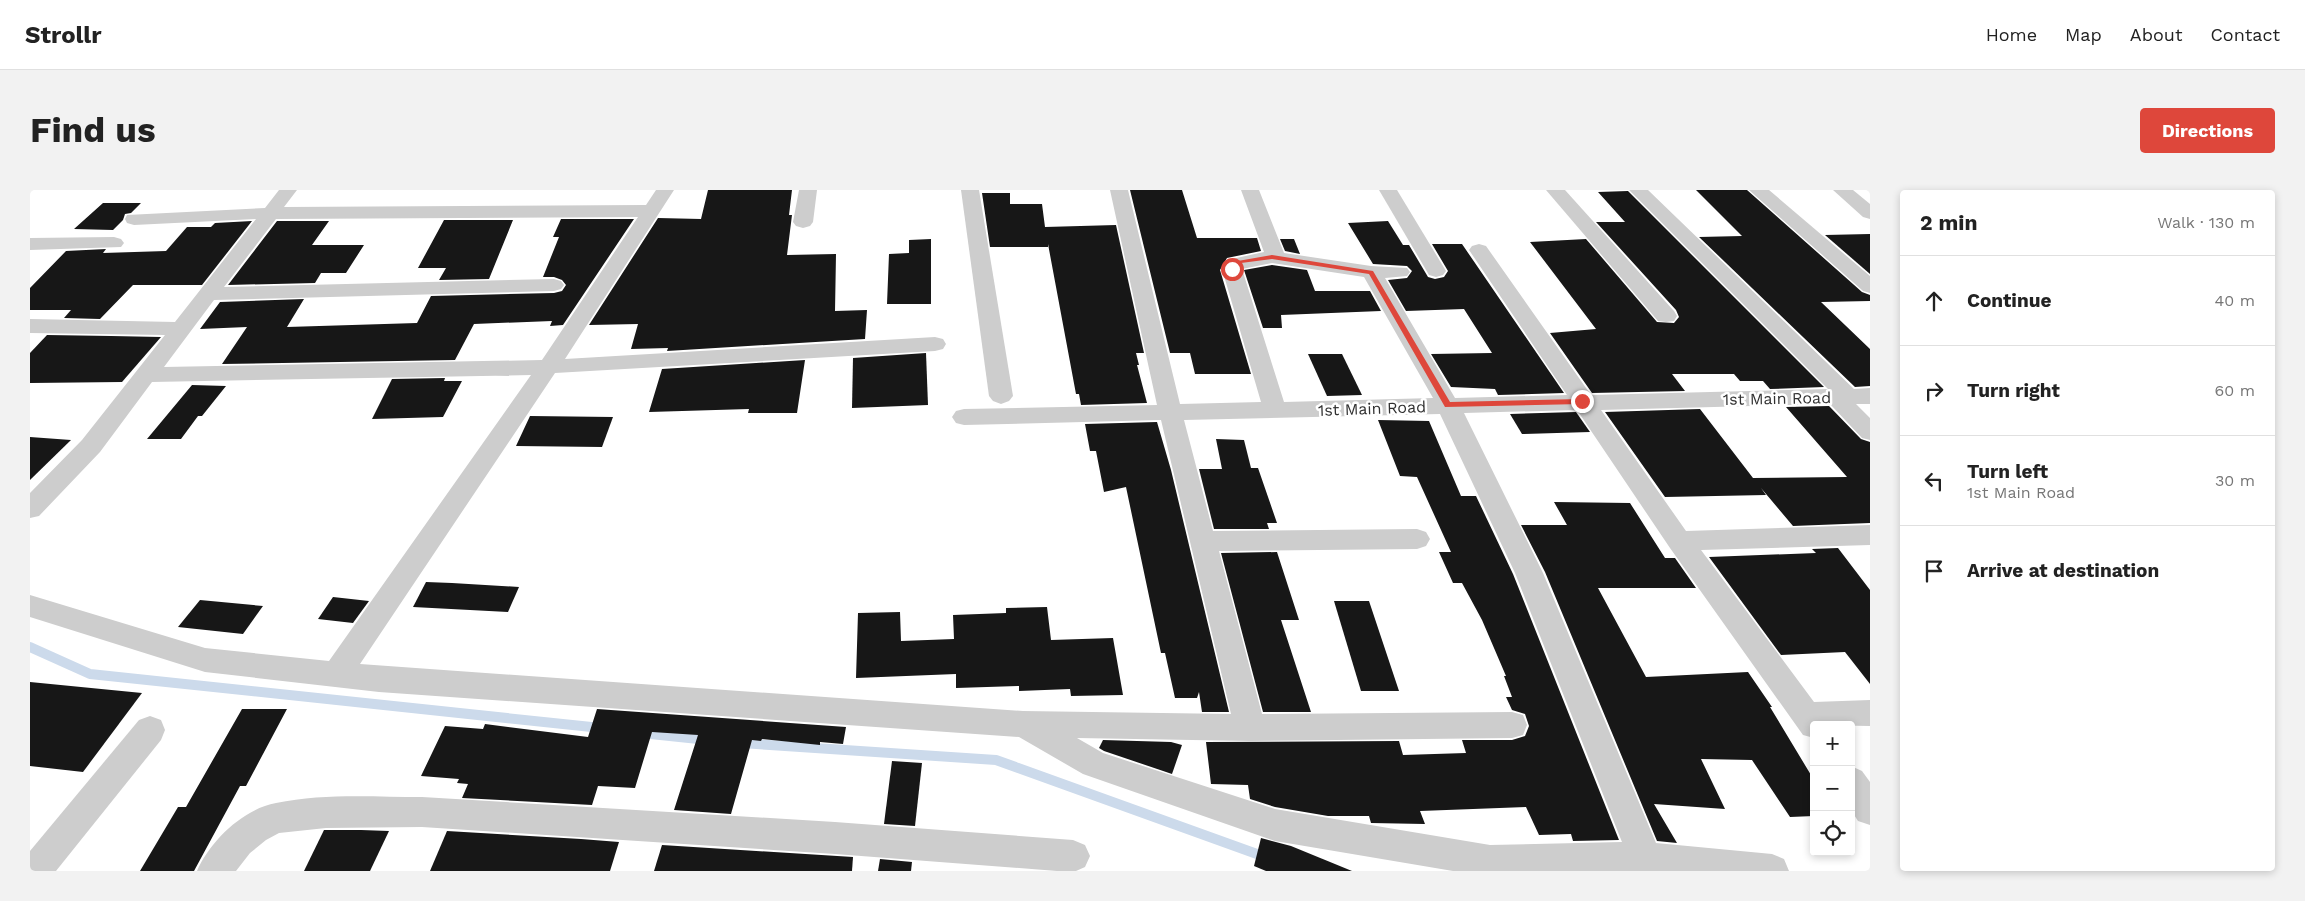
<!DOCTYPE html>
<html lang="en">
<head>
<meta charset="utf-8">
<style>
  :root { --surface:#fff; --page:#f2f2f2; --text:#222; --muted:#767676; --line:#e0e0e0; --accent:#de473b }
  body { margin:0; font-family:"Work Sans",sans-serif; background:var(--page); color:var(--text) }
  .controls { position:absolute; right:15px; bottom:15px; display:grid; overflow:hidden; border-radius:5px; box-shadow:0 2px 8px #0003 }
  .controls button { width:45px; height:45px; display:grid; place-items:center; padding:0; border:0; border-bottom:1px solid var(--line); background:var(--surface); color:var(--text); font:25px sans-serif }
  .stop { position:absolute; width:15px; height:15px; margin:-11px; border:4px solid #de473b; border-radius:50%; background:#fff }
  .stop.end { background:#de473b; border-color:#fff; box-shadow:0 1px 5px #0008 }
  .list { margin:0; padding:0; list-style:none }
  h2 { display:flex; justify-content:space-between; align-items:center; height:65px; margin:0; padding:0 20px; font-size:21px }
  h2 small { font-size:16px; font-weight:400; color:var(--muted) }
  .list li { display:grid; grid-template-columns:32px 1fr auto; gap:15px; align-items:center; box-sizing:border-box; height:90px; padding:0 20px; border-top:1px solid var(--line) }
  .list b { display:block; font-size:19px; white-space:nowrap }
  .list p { margin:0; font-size:16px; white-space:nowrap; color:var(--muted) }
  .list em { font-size:16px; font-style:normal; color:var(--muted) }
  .icon { flex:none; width:28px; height:28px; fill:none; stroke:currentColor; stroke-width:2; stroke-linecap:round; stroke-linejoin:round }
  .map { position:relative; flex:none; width:1840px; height:681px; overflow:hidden; border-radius:5px }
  header { display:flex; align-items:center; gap:30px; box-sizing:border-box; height:70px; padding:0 25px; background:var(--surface); border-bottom:1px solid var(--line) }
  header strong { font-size:24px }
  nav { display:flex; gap:28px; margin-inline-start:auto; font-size:18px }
  .intro { display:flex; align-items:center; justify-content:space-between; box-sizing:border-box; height:120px; padding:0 30px }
  h1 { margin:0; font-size:35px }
  .button { padding:12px 22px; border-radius:5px; background:var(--accent); color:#fff; font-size:18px; font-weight:700 }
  main { display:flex; gap:30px; padding:0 30px }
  aside { flex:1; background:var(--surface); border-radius:5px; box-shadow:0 2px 8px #0003 }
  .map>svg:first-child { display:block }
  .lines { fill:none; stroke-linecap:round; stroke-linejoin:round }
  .stream { stroke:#ccdaeb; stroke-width:10 }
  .building { fill:#171717 }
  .minor { fill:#cdcdcd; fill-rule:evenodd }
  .route { fill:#de473b }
  .labels { text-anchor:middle; stroke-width:5; stroke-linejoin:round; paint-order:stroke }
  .street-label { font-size:16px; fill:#303030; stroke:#fff }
</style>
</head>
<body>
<header>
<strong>Strollr</strong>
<nav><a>Home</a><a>Map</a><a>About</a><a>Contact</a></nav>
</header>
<div class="intro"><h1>Find us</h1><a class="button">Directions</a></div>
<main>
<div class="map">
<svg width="1840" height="681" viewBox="0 0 1840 681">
  <rect width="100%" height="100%" fill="#fff"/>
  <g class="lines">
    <g class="stream">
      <path d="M 0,457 L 60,484 L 571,538"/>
      <path d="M 611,543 L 678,550"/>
      <path d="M 711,553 L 966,570 L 1238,668"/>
    </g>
  </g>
  <g class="building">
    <path d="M 678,0 L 762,0 L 759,25 L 762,25 L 757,65 L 806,64 L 805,121 L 837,120 L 835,149 L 637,161 L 638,158 L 601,159 L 608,134 L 559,135 L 628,28 L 671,29 Z"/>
    <path d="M 1100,0 L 1152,0 L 1167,48 L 1227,48 L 1231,61 L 1197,68 L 1190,80 L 1221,184 L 1165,184 L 1160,163 L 1140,163 Z"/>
    <path d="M 1666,0 L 1717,0 L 1832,102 L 1840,105 L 1840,111 L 1791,112 L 1840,159 L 1840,196 L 1825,197 L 1669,47 L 1712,46 Z"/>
    <path d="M 1598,1 L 1794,197 L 1740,199 L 1733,191 L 1710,191 L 1704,184 L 1642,184 L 1655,201 L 1562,203 L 1520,143 L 1566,139 L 1500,52 L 1556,49 L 1627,132 L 1644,133 L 1649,127 L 1646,120 L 1566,32 L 1595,32 L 1568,2 Z"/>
    <path d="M 952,3 L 980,3 L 980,14 L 1012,14 L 1015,37 L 1086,35 L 1114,163 L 1106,163 L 1109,175 L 1107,175 L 1117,213 L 1051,215 L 1049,204 L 1046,204 L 1018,54 L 1018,57 L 960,57 Z"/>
    <path d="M 73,13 L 111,13 L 101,23 L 95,24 L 93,30 L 83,40 L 44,39 Z"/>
    <path d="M 531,29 L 604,29 L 533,135 L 520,136 L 522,131 L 444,134 L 425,170 L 192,174 L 217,137 L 170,139 L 190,112 L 274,109 L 257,137 L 387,133 L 401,106 L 524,103 L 532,101 L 536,95 L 532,90 L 524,87 L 513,87 L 529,47 L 523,47 Z"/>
    <path d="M 414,30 L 483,30 L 459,89 L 409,90 L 416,78 L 388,78 Z"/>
    <path d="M 222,31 L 172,95 L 103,95 L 70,129 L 34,128 L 41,120 L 0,120 L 0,98 L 36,61 L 76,59 L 73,63 L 136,61 L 157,37 L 181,37 L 185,33 Z"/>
    <path d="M 247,31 L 299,31 L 282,55 L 334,55 L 316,83 L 291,83 L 285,93 L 198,95 Z"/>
    <path d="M 1358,31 L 1373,55 L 1379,55 L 1398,87 L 1405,89 L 1414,87 L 1418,81 L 1402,54 L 1432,54 L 1534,203 L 1468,205 L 1465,199 L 1421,197 L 1401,164 L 1462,163 L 1434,119 L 1376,121 L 1358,90 L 1377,88 L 1382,81 L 1377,76 L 1343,74 L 1318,33 Z"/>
    <path d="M 1840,44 L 1840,84 L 1795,45 Z"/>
    <path d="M 901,49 L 901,114 L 857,114 L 859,64 L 879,63 L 879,50 Z"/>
    <path d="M 1250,49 L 1264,49 L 1270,64 L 1255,61 Z"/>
    <path d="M 1242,75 L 1277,80 L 1285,101 L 1340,101 L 1351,121 L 1251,125 L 1252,138 L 1233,138 L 1214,80 Z"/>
    <path d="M 17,145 L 81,146 L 131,147 L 92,192 L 0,193 L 0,163 Z"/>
    <path d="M 896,163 L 898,215 L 822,218 L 823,168 Z"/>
    <path d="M 1278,164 L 1312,164 L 1332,205 L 1297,206 Z"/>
    <path d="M 775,170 L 767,223 L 718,223 L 719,219 L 619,222 L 632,179 Z"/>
    <path d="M 415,188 L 414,191 L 432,191 L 413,227 L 342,229 L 362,189 Z"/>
    <path d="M 162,195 L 196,196 L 172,226 L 168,226 L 151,249 L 117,249 Z"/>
    <path d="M 1799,216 L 1831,249 L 1840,252 L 1840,333 L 1763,336 L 1731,298 L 1736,305 L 1635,307 L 1575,222 L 1670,219 L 1723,288 L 1817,287 L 1756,217 Z"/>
    <path d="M 1546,222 L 1560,242 L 1492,244 L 1480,224 Z"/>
    <path d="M 500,226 L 583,227 L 572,257 L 486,256 Z"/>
    <path d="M 1348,230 L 1399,231 L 1431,306 L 1446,306 L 1483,384 L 1589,650 L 1543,651 L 1541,644 L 1509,645 L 1496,617 L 1390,621 L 1395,634 L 1341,633 L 1339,626 L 1298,626 L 1245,617 L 1220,609 L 1218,595 L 1181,594 L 1176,552 L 1369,551 L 1373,565 L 1436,563 L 1432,550 L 1482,550 L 1495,546 L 1499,536 L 1495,524 L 1482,520 L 1476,507 L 1482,507 L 1474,486 L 1476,486 L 1452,430 L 1432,393 L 1423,393 L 1409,362 L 1421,362 L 1387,287 L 1370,286 Z"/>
    <path d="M 1127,232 L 1141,280 L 1199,522 L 1172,522 L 1169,502 L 1167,508 L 1145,508 L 1135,463 L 1131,463 L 1096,297 L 1074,302 L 1066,261 L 1060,261 L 1055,234 Z"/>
    <path d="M 0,247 L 41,250 L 0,290 Z"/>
    <path d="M 1186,249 L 1214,250 L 1221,278 L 1228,278 L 1247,333 L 1237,333 L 1239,339 L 1184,339 L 1169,279 L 1192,279 Z"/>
    <path d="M 1524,312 L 1600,313 L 1635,368 L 1645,368 L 1666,398 L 1568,398 L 1616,487 L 1718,482 L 1742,517 L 1740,517 L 1784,590 L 1784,626 L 1760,627 L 1722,570 L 1671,569 L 1695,619 L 1624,614 L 1647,653 L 1627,651 L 1515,382 L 1491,335 L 1537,335 Z"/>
    <path d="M 1808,358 L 1840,400 L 1840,494 L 1815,462 L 1751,465 L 1679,367 L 1786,363 L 1782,359 Z"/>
    <path d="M 1247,362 L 1269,430 L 1251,430 L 1281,522 L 1233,522 L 1191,363 Z"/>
    <path d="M 396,392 L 422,393 L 489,397 L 478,422 L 383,417 Z"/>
    <path d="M 303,407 L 339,411 L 323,433 L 288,429 Z"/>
    <path d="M 170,410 L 233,416 L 213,444 L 148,437 Z"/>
    <path d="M 1304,411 L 1339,411 L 1369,501 L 1331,501 Z"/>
    <path d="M 1017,417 L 1021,450 L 1083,448 L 1093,505 L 1041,506 L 1040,499 L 989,501 L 989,496 L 926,498 L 926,484 L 826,488 L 828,423 L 870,422 L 871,451 L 924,449 L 923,425 L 976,423 L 976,418 Z"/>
    <path d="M 0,492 L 112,503 L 53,582 L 0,576 Z"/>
    <path d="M 212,519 L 257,519 L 216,596 L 210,596 L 164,681 L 110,681 L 148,617 L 156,617 Z"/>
    <path d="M 567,519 L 816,537 L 813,554 L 790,552 L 790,555 L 732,549 L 731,551 L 722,550 L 701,624 L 644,620 L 668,545 L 622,542 L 605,598 L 568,596 L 562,615 L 432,608 L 438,594 L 427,593 L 429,589 L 391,586 L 415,536 L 453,539 L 455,534 L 558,547 Z"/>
    <path d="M 1073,550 L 1141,552 L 1152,555 L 1142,584 L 1074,561 L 1069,558 Z"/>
    <path d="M 862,571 L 892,573 L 885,636 L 854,634 Z"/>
    <path d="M 294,640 L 331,640 L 359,641 L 340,681 L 274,681 Z"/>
    <path d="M 417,641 L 551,649 L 589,652 L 580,681 L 400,681 Z"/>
    <path d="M 1231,648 L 1261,656 L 1322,681 L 1236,681 L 1224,676 Z"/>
    <path d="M 632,655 L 823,667 L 822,681 L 624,681 Z"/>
    <path d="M 850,669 L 882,672 L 881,681 L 848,681 Z"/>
  </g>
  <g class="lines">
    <g class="minor">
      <path d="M 249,0 L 267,0 L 254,17 L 616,15 L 626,0 L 644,0 L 535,169 L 905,147 L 913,149 L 916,154 L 913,159 L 905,161 L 525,183 L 330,474 L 993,521 L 1201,524 L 1131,230 L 934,235 L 926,233 L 922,227 L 926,221 L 934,219 L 1127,215 L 1080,0 L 1098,0 L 1150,214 L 1231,212 L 1192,79 L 1197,70 L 1234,62 L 1211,0 L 1229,0 L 1254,63 L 1341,76 L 1377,78 L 1380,82 L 1377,86 L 1355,88 L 1425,208 L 1537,205 L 1439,60 L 1442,56 L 1449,54 L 1456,56 L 1561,205 L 1798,199 L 1599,0 L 1618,0 L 1824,199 L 1840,198 L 1840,214 L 1826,214 L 1840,228 L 1840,250 L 1832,248 L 1800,214 L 1571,220 L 1656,341 L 1840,335 L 1840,355 L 1671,360 L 1784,512 L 1840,510 L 1840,536 L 1784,535 L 1784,548 L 1773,545 L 1640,358 L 1547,220 L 1434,223 L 1513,383 L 1626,653 L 1742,664 L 1754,669 L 1759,681 L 1423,681 L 1245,651 L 1053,584 L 989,547 L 349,502 L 175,482 L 0,427 L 0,405 L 175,458 L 299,471 L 501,185 L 122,192 L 70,262 L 9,326 L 0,328 L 0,303 L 52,250 L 135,145 L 0,143 L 0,129 L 145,132 L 226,29 L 104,35 L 97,33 L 95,29 L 97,25 L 235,18 ZM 608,27 L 512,170 L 134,177 L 184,110 L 524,101 L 531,99 L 534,95 L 531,91 L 524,89 L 194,97 L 246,29 ZM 1242,73 L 1334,87 L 1403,208 L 1254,212 L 1212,79 ZM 1410,224 L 1485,383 L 1592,652 L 1460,655 L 1245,619 L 1073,563 L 1047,548 L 1220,551 L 1482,548 L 1493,545 L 1497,535 L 1493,525 L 1482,522 L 1232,524 L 1189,361 L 1387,359 L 1396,356 L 1400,349 L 1396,342 L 1387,339 L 1183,341 L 1154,230 Z"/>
      <path d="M 769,0 L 787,0 L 783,32 L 780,36 L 773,38 L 766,36 L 763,32 Z"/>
      <path d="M 931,0 L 949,0 L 983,206 L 979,211 L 971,214 L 963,211 L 959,206 Z"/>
      <path d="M 1349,0 L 1367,0 L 1416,81 L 1413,85 L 1406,87 L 1399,85 Z"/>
      <path d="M 1516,0 L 1535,0 L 1644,121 L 1647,126 L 1644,131 L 1636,132 L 1628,131 Z"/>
      <path d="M 1719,0 L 1739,0 L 1840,86 L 1840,103 L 1833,101 Z"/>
      <path d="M 1803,0 L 1823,0 L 1840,14 L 1840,29 L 1833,27 Z"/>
      <path d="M 84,47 L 91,49 L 94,53 L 91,57 L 0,60 L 0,48 Z"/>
      <path d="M 120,526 L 131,530 L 135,540 L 131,550 L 26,681 L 0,681 L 0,661 L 109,530 Z"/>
      <path d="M 1821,576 L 1832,581 L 1840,592 L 1840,635 L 1828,631 L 1821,620 Z"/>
      <path d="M 392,607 L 805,632 L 1043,650 L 1055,655 L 1060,666 L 1055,677 L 1046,681 L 1027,681 L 805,664 L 392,637 L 296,638 L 249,643 L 236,650 L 220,663 L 206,681 L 167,681 C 180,651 213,619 246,613 C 293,603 344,607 392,607 Z"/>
    </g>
  </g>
  <path class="route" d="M 1242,65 L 1343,81 L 1420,212 L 1552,209 L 1555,211 L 1552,214 L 1415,217 L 1339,84 L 1242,69 L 1211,73 L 1207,75 L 1204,80 L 1199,79 L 1202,72 Z"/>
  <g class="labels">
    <g class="street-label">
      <text transform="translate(1747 208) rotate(-1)" y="6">1st Main Road</text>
      <text transform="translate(1342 218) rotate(-2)" y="6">1st Main Road</text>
    </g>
  </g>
</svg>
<div class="controls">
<button>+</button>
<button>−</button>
<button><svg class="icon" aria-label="locate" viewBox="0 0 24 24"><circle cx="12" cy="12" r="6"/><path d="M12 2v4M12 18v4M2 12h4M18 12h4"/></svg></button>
</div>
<div class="stop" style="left:1202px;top:79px"></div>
<div class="stop end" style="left:1552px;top:211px"></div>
</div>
<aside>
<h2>2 min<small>Walk · 130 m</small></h2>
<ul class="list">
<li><svg class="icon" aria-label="ahead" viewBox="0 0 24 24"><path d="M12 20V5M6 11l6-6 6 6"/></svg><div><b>Continue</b></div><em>40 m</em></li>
<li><svg class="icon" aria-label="right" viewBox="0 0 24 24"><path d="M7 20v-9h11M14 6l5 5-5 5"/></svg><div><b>Turn right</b></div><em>60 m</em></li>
<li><svg class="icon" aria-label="left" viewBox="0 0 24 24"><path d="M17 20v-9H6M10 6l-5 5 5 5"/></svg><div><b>Turn left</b><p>1st Main Road</p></div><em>30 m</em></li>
<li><svg class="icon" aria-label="arrive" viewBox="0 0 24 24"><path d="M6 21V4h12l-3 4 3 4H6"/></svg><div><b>Arrive at destination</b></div></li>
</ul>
</aside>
</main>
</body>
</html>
